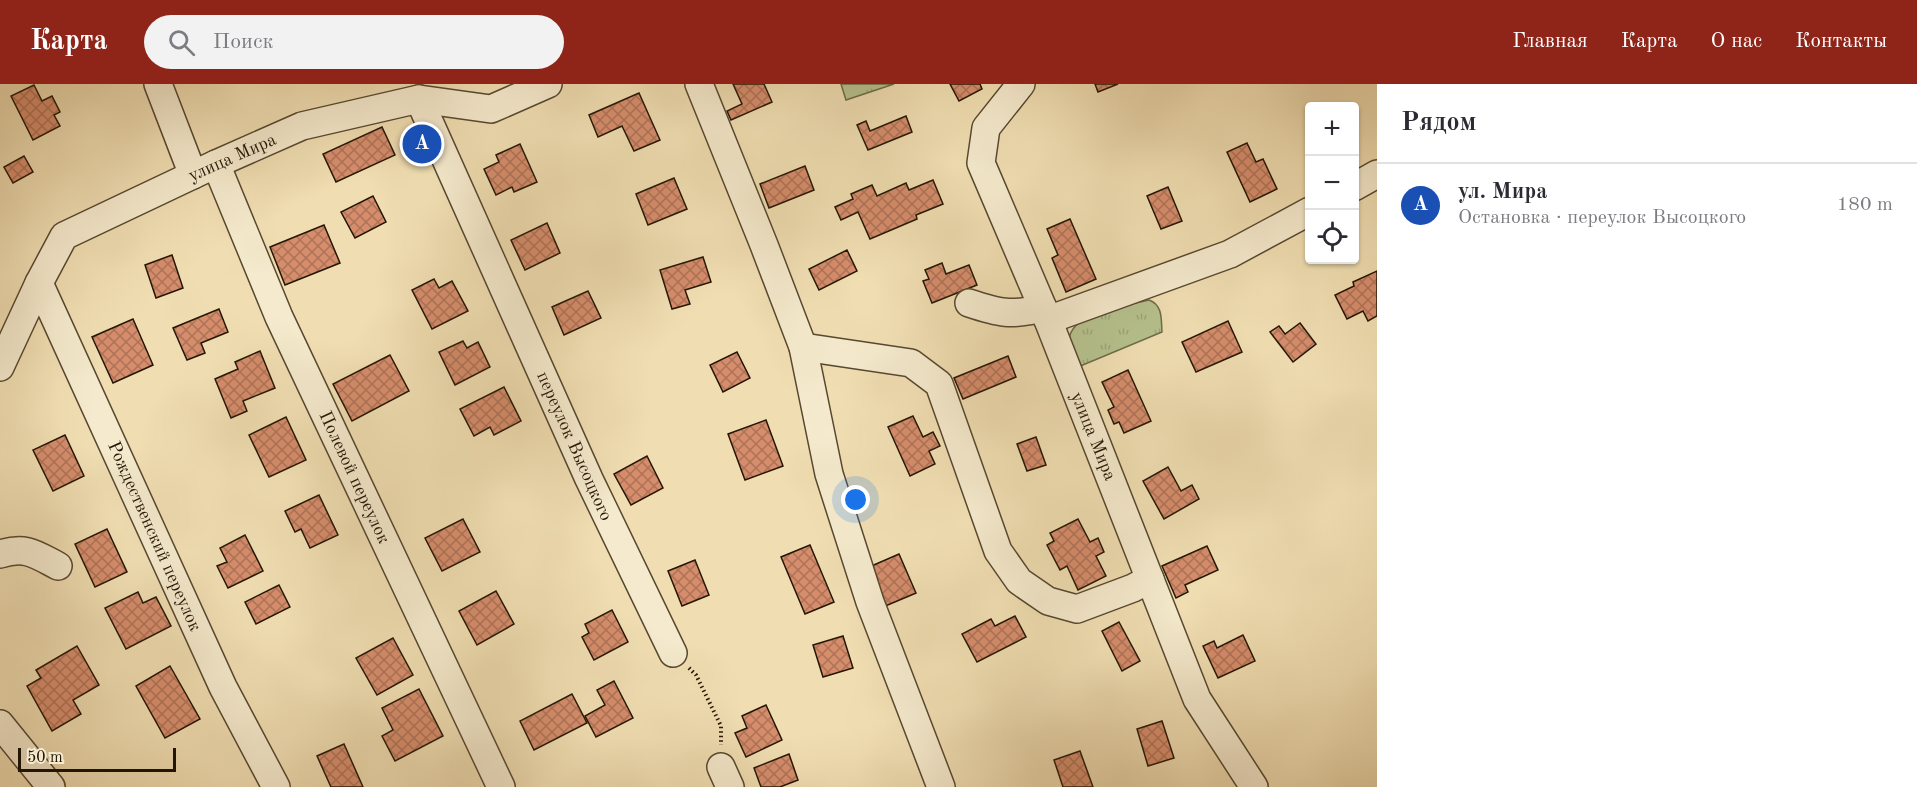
<!DOCTYPE html>
<html lang="ru">
<head>
<meta charset="utf-8">
<style>
  :root { --surface:#fff; --page:#f2f2f3; --text:#2b2b33; --muted:#7c7c81; --line:#e1e1e2; --accent:#8f2418 }
  body { margin:0; font-family:"Old Standard TT",serif; background:var(--page); color:var(--text) }
  .controls { position:absolute; right:18px; top:18px; display:grid; overflow:hidden; border-radius:6px; box-shadow:0 2px 4px #0004 }
  .controls button { width:54px; height:54px; display:grid; place-items:center; padding:0; border:0; border-bottom:2px solid var(--line); background:var(--surface); color:var(--text); font:30px sans-serif }
  .scale { position:absolute; left:18px; bottom:15px; width:158px; box-sizing:border-box; padding-left:6px; border:3px solid #241605; border-top:0; font-size:16px; line-height:21px; white-space:nowrap; color:#241605; -webkit-text-stroke:4px #f5eacd; paint-order:stroke }
  .you { position:absolute; left:856px; top:416px; width:21px; height:21px; margin:-15px; border:4px solid #fff; border-radius:50%; background:#1a73e8; box-shadow:0 0 0 9px #1a73e833 }
  .badge { display:grid; place-items:center; width:39px; height:39px; border-radius:50%; background:var(--accent); color:#fff; font-size:20px; font-weight:700 }
  .pin { position:absolute; translate:-50% -50%; border:3px solid #fff; box-shadow:0 2px 6px #0006 }
  .list { margin:0; padding:0; list-style:none }
  h2 { display:flex; justify-content:space-between; align-items:center; height:78px; margin:0; padding:0 24px; font-size:26px }
  h2 small { font-size:20px; font-weight:400; color:var(--muted) }
  .list li { display:grid; grid-template-columns:39px 1fr auto; gap:18px; align-items:center; box-sizing:border-box; height:84px; padding:0 24px; border-top:2px solid var(--line) }
  .list b { display:block; font-size:22px; white-space:nowrap }
  .list p { margin:0; font-size:20px; white-space:nowrap; color:var(--muted) }
  .list em { font-size:20px; font-style:normal; color:var(--muted) }
  .icon { flex:none; width:33px; height:33px; fill:none; stroke:currentColor; stroke-width:2; stroke-linecap:round; stroke-linejoin:round }
  .map { position:relative; flex:none; width:1377px; height:703px; overflow:hidden }
  header { display:flex; align-items:center; gap:36px; box-sizing:border-box; height:84px; padding:0 30px; background:var(--accent); color:#fff }
  header strong { font-size:28px }
  nav { display:flex; gap:33px; margin-inline-start:auto; font-size:21px }
  .search { width:420px; height:54px; background:var(--page); display:flex; align-items:center; gap:15px; box-sizing:border-box; padding:0 21px; border-radius:33px; color:var(--muted); font-size:22px }
  main { display:flex }
  aside { flex:1; background:var(--surface) }
  .map>svg:first-child { display:block }
  .grass { fill:url(#grass-tufts); stroke:#6d6c4a; stroke-width:1.5 }
  .building { fill:url(#building-cross-hatch); stroke:#241605; stroke-width:1.5 }
  .lines { fill:none; stroke-linecap:round; stroke-linejoin:round }
  .minor-casing { stroke:#574830; stroke-width:30 }
  .path { stroke:#241605; stroke-width:4; stroke-dasharray:1.5 3; stroke-linecap:butt }
  .minor { stroke:#f5eacd; stroke-width:27 }
  .labels { text-anchor:middle; stroke-width:4.5; stroke-linejoin:round; paint-order:stroke }
  .street-label { font-size:18px; fill:#241605; stroke:#f5eacd }
</style>
</head>
<body>
<header>
<strong>Карта</strong>
<div class="search"><svg class="icon" aria-label="search" viewBox="0 0 24 24"><circle cx="10" cy="10" r="6"/><path d="M15 15l6 6"/></svg>Поиск</div>
<nav><a>Главная</a><a>Карта</a><a>О нас</a><a>Контакты</a></nav>
</header>
<main>
<div class="map">
<svg width="1377" height="703" viewBox="0 0 1377 703">
  <defs>
    <pattern id="grass-tufts" width="24" height="20" patternUnits="userSpaceOnUse" patternTransform="scale(1.5)"><rect width="24" height="20" fill="#b6c28e"/><path d="M3 7l-1-3M5 7V3M7 7l1-3M15 17l-1-3M17 17v-4M19 17l1-3" fill="none" stroke="#9ca679"/></pattern>
    <pattern id="building-cross-hatch" width="8" height="8" patternUnits="userSpaceOnUse" patternTransform="scale(1.5)"><rect width="8" height="8" fill="#d68d6c"/><path d="M0 0l8 8M0 8l8-8" fill="none" stroke="#ad7257"/></pattern>
  </defs>
  <rect width="100%" height="100%" fill="#f0deb2"/>
  <filter id="stains"><feTurbulence type="fractalNoise" baseFrequency=".00333" numOctaves="4"/><feColorMatrix values="0 0 0 0 .2 0 0 0 0 .09 0 0 0 0 .02 0 0 0 .5 -.17"/></filter>
  <radialGradient id="worn" r=".72"><stop offset=".6" stop-color="#630" stop-opacity="0"/><stop offset="1" stop-color="#630" stop-opacity=".3"/></radialGradient>
  <g class="grass">
    <path d="M 841,0 L 894,0 L 846,16 Z"/>
    <path d="M 1149,216 C 1163,221 1161,235 1162,248 L 1078,283 C 1075,277 1070,268 1069,261 C 1065,228 1126,222 1149,216 Z"/>
  </g>
  <g class="building">
    <path d="M 733,0 L 764,0 L 772,18 L 731,36 L 727,27 L 742,20 Z"/>
    <path d="M 950,0 L 980,0 L 982,5 L 959,17 Z"/>
    <path d="M 1095,0 L 1118,0 L 1098,8 Z"/>
    <path d="M 34,1 L 42,17 L 52,12 L 60,28 L 54,31 L 60,42 L 33,56 L 11,12 Z"/>
    <path d="M 639,9 L 660,56 L 634,67 L 622,42 L 598,53 L 589,31 Z"/>
    <path d="M 906,32 L 912,48 L 868,66 L 857,41 L 866,37 L 870,47 Z"/>
    <path d="M 382,43 L 395,71 L 336,98 L 323,70 Z"/>
    <path d="M 1247,59 L 1256,78 L 1263,75 L 1277,105 L 1250,118 L 1227,68 Z"/>
    <path d="M 520,60 L 537,98 L 514,108 L 512,103 L 496,111 L 484,85 L 499,78 L 496,71 Z"/>
    <path d="M 24,72 L 33,88 L 13,99 L 4,83 Z"/>
    <path d="M 805,82 L 814,106 L 769,124 L 760,100 Z"/>
    <path d="M 674,94 L 687,125 L 648,141 L 636,110 Z"/>
    <path d="M 933,96 L 943,120 L 916,131 L 917,135 L 870,155 L 858,128 L 841,136 L 835,123 L 853,115 L 851,110 L 872,101 L 877,112 L 906,99 L 909,106 Z"/>
    <path d="M 1168,103 L 1182,137 L 1161,145 L 1147,112 Z"/>
    <path d="M 373,112 L 386,138 L 355,154 L 341,128 Z"/>
    <path d="M 1070,135 L 1096,195 L 1066,208 L 1052,174 L 1058,171 L 1047,145 Z"/>
    <path d="M 547,139 L 560,169 L 525,186 L 511,156 Z"/>
    <path d="M 324,141 L 340,179 L 285,201 L 270,163 Z"/>
    <path d="M 847,166 L 857,187 L 819,206 L 809,185 Z"/>
    <path d="M 172,171 L 183,204 L 156,214 L 145,181 Z"/>
    <path d="M 703,173 L 711,198 L 685,206 L 690,220 L 672,225 L 660,186 Z"/>
    <path d="M 942,179 L 946,190 L 969,181 L 977,201 L 932,219 L 923,197 L 929,195 L 925,186 Z"/>
    <path d="M 1377,187 L 1377,232 L 1368,237 L 1363,227 L 1347,235 L 1335,211 L 1354,202 L 1353,198 Z"/>
    <path d="M 434,195 L 439,204 L 452,197 L 468,227 L 432,245 L 412,206 Z"/>
    <path d="M 588,207 L 601,234 L 564,251 L 552,223 Z"/>
    <path d="M 219,225 L 228,248 L 201,259 L 205,269 L 187,276 L 173,244 Z"/>
    <path d="M 133,235 L 153,281 L 113,299 L 92,253 Z"/>
    <path d="M 1228,237 L 1242,268 L 1196,288 L 1182,258 Z"/>
    <path d="M 1300,239 L 1316,260 L 1293,278 L 1270,248 L 1279,242 L 1285,250 Z"/>
    <path d="M 463,257 L 467,264 L 478,258 L 490,283 L 455,301 L 439,268 Z"/>
    <path d="M 260,267 L 275,304 L 243,317 L 247,327 L 231,334 L 215,295 L 238,285 L 235,278 Z"/>
    <path d="M 737,268 L 750,294 L 723,308 L 710,281 Z"/>
    <path d="M 390,271 L 409,307 L 352,337 L 333,300 Z"/>
    <path d="M 1008,272 L 1016,293 L 963,315 L 954,294 Z"/>
    <path d="M 1128,286 L 1151,337 L 1124,349 L 1119,338 L 1114,340 L 1108,326 L 1114,323 L 1102,298 Z"/>
    <path d="M 504,303 L 521,337 L 494,351 L 490,343 L 474,352 L 460,325 Z"/>
    <path d="M 913,332 L 923,353 L 933,348 L 940,362 L 929,367 L 935,380 L 910,392 L 888,343 Z"/>
    <path d="M 286,333 L 306,376 L 269,393 L 249,351 Z"/>
    <path d="M 766,336 L 783,382 L 745,396 L 728,350 Z"/>
    <path d="M 65,351 L 84,392 L 53,407 L 33,366 Z"/>
    <path d="M 1036,353 L 1046,381 L 1027,387 L 1017,360 Z"/>
    <path d="M 647,372 L 663,404 L 631,421 L 614,390 Z"/>
    <path d="M 1168,383 L 1181,407 L 1192,401 L 1199,415 L 1164,435 L 1143,397 Z"/>
    <path d="M 319,411 L 338,451 L 310,464 L 301,445 L 295,448 L 285,427 Z"/>
    <path d="M 463,435 L 480,468 L 442,487 L 425,454 Z"/>
    <path d="M 1078,435 L 1090,458 L 1098,454 L 1104,468 L 1096,472 L 1106,492 L 1078,506 L 1067,482 L 1060,486 L 1047,461 L 1054,457 L 1050,449 Z"/>
    <path d="M 107,445 L 127,488 L 95,503 L 75,460 Z"/>
    <path d="M 245,451 L 263,487 L 228,504 L 217,482 L 227,478 L 220,464 Z"/>
    <path d="M 810,461 L 834,518 L 805,530 L 781,473 Z"/>
    <path d="M 1207,462 L 1218,486 L 1185,501 L 1188,508 L 1176,514 L 1162,482 Z"/>
    <path d="M 899,470 L 916,509 L 883,523 L 867,484 Z"/>
    <path d="M 695,476 L 709,511 L 682,522 L 668,487 Z"/>
    <path d="M 279,501 L 290,523 L 256,540 L 245,518 Z"/>
    <path d="M 496,507 L 514,540 L 477,561 L 459,527 Z"/>
    <path d="M 138,508 L 143,519 L 156,513 L 171,542 L 126,565 L 105,524 Z"/>
    <path d="M 612,526 L 628,558 L 594,576 L 582,553 L 589,549 L 585,540 Z"/>
    <path d="M 1015,532 L 1026,553 L 977,578 L 962,550 L 991,535 L 995,542 Z"/>
    <path d="M 1119,538 L 1140,577 L 1122,587 L 1102,547 Z"/>
    <path d="M 1243,551 L 1255,577 L 1218,594 L 1203,562 L 1214,557 L 1217,564 Z"/>
    <path d="M 843,552 L 853,584 L 823,593 L 813,561 Z"/>
    <path d="M 393,554 L 413,591 L 377,611 L 356,574 Z"/>
    <path d="M 77,562 L 99,601 L 73,616 L 81,630 L 52,647 L 27,602 L 41,594 L 36,586 Z"/>
    <path d="M 170,582 L 200,635 L 165,654 L 136,602 Z"/>
    <path d="M 614,597 L 633,634 L 596,653 L 585,632 L 605,621 L 597,606 Z"/>
    <path d="M 419,605 L 443,652 L 395,677 L 382,652 L 393,646 L 382,624 Z"/>
    <path d="M 572,610 L 587,639 L 534,666 L 520,637 Z"/>
    <path d="M 766,621 L 782,656 L 746,673 L 735,649 L 747,644 L 742,632 Z"/>
    <path d="M 1162,637 L 1174,674 L 1148,682 L 1137,645 Z"/>
    <path d="M 344,660 L 363,703 L 331,703 L 317,672 Z"/>
    <path d="M 1080,667 L 1093,703 L 1063,703 L 1054,676 Z"/>
    <path d="M 789,670 L 798,696 L 780,703 L 761,703 L 754,684 Z"/>
  </g>
  <g class="lines">
    <g class="minor-casing">
      <g id="minor">
        <path d="M 158,0 L 193,91"/>
        <path d="M 699,0 L 764,161 L 803,263 L 829,390 L 870,518 L 941,703"/>
        <path d="M 1021,0 L 986,44 L 981,79 L 1048,236 L 1197,615 L 1254,703"/>
        <path d="M 419,15 L 589,395 L 673,569"/>
        <path d="M 216,80 L 279,233 L 501,703"/>
        <path d="M 1354,103 L 1377,90"/>
        <path d="M 39,199 L 223,603 L 276,703"/>
        <path d="M 969,219 C 999,229 1011,232 1043,224"/>
        <path d="M 1048,236 L 1230,170 L 1310,127"/>
        <path d="M 803,263 L 911,279 L 939,300 L 998,467 L 1019,497 L 1048,517 L 1077,525 L 1133,504 L 1150,495"/>
        <path d="M 0,283 L 39,199 L 64,152 L 216,80 L 302,42 L 419,15 L 491,25 L 548,0"/>
        <path d="M 0,470 C 26,462 35,470 58,482"/>
        <path d="M 0,640 L 51,703"/>
        <path d="M 721,683 L 730,703"/>
      </g>
    </g>
    <path class="path" d="M 689,584 L 696,591 L 721,642 L 721,661"/>
    <use href="#minor" class="minor"/>
  </g>
  <g class="labels">
    <g class="street-label">
      <text transform="translate(232 73) rotate(-24)" y="6">улица Мира</text>
      <text transform="translate(1094 352) rotate(68)" y="6">улица Мира</text>
      <text transform="translate(575 362) rotate(66)" y="6">переулок Высоцкого</text>
      <text transform="translate(355 393) rotate(65)" y="6">Полевой переулок</text>
      <text transform="translate(155 452) rotate(66)" y="6">Рождественский переулок</text>
    </g>
  </g>
  <rect width="100%" height="100%" filter="url(#stains)"/>
  <rect width="100%" height="100%" fill="url(#worn)"/>
</svg>
<div class="controls">
<button>+</button>
<button>−</button>
<button><svg class="icon" aria-label="locate" viewBox="0 0 24 24"><circle cx="12" cy="12" r="6"/><path d="M12 2v4M12 18v4M2 12h4M18 12h4"/></svg></button>
</div>
<div class="scale">50 m</div>
<div class="you"></div>
<div class="pin badge" style="left:422px;top:60px;background:#1a4fb4">A</div>
</div>
<aside>
<h2>Рядом<small></small></h2>
<ul class="list">
<li><span class="badge" style="background:#1a4fb4">A</span><div><b>ул. Мира</b><p>Остановка · переулок Высоцкого</p></div><em>180 m</em></li>
</ul>
</aside>
</main>
</body>
</html>
